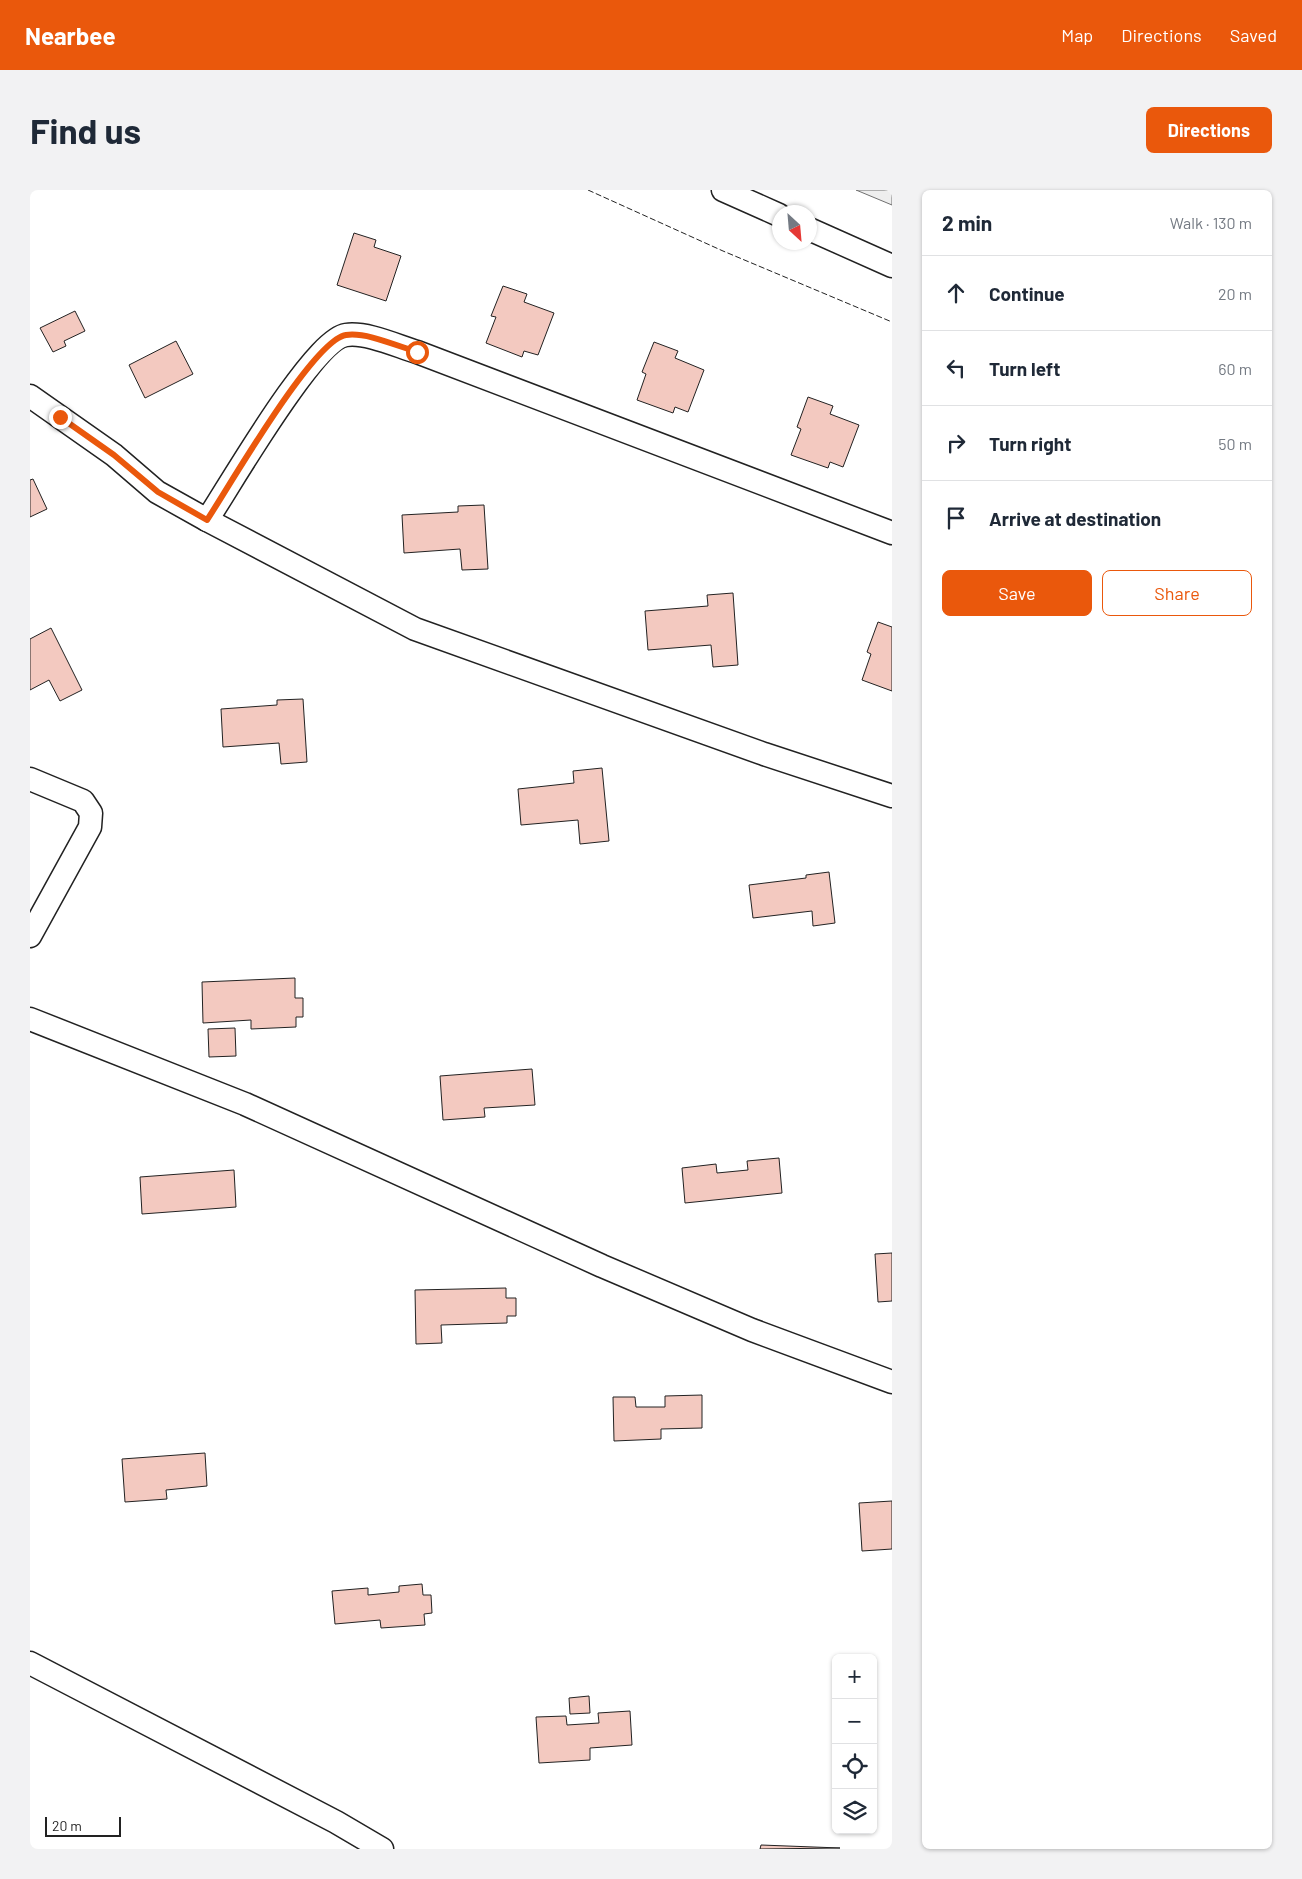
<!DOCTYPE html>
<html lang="en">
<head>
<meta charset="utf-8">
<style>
  :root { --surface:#fff; --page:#f2f2f3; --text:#1f2937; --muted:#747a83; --line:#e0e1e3; --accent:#ea580c }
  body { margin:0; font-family:Barlow,sans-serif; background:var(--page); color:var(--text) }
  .controls { position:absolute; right:15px; bottom:15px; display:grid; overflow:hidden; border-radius:8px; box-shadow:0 1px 4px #0004 }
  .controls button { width:45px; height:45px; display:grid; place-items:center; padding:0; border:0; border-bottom:1px solid var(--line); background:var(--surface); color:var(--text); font:25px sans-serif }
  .compass { position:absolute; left:742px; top:15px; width:45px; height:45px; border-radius:50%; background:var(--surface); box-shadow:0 1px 4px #0004; rotate:154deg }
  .scale { position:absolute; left:15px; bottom:12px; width:76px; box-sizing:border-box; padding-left:5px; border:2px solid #222; border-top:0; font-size:14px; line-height:18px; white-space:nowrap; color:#222; -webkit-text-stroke:4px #fff; paint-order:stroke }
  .stop { position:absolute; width:15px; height:15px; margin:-11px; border:4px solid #ea580c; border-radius:50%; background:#fff }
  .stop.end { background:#ea580c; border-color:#fff; box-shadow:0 1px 5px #0008 }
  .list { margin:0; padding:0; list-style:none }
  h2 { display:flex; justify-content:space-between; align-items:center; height:65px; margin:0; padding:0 20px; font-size:21px }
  h2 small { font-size:16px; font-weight:400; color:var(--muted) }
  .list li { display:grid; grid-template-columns:32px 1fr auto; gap:15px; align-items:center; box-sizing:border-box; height:75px; padding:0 20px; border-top:1px solid var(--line) }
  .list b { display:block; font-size:19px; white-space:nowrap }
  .list em { font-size:16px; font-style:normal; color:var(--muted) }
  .actions { display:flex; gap:10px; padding:15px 20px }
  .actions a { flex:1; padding:11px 0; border:1px solid var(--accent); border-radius:8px; text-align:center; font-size:18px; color:var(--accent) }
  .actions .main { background:var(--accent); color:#fff }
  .icon { flex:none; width:28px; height:28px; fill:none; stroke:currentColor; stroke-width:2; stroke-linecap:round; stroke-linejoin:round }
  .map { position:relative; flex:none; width:862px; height:1659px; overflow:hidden; border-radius:8px }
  header { display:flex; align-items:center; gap:30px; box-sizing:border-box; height:70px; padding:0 25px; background:var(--accent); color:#fff }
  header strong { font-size:24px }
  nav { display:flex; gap:28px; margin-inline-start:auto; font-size:18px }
  .intro { display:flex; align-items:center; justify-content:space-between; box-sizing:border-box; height:120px; padding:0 30px }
  h1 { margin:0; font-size:35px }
  .button { padding:12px 22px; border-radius:8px; background:var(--accent); color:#fff; font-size:18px; font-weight:700 }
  main { display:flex; gap:30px; padding:0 30px }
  aside { flex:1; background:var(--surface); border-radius:8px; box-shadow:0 1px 4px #0004 }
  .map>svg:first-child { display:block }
  .green { fill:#eee; stroke:#6f6f6f }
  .building { fill:#f3c9c0; stroke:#222 }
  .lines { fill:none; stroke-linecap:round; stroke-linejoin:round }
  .minor-casing { stroke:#222; stroke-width:25 }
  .minor { stroke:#fff; stroke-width:22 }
  .fence { stroke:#222; stroke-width:1; stroke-dasharray:6 2.5; stroke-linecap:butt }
  .route { stroke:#ea580c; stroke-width:6 }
</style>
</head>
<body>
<header>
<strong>Nearbee</strong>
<nav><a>Map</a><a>Directions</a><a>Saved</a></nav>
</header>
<div class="intro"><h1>Find us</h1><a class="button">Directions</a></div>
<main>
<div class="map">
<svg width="862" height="1659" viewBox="0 0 862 1659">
  <rect width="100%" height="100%" fill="#fff"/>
  <path class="green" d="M 826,0 L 862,0 L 862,15 Z"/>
  <g class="building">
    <path d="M 324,43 L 346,50 L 344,57 L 371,66 L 356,111 L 307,95 Z"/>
    <path d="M 473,96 L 497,104 L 494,112 L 524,123 L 508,165 L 494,161 L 492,167 L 456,153 L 466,127 L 461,126 Z"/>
    <path d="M 45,121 L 55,141 L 34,151 L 36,156 L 23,162 L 10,138 Z"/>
    <path d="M 146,151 L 163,184 L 115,208 L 99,175 Z"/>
    <path d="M 624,152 L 648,161 L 645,168 L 674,180 L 658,222 L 645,217 L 643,223 L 607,210 L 616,184 L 612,182 Z"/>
    <path d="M 778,207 L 803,216 L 800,224 L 829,235 L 813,277 L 800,272 L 798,278 L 761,265 L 771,239 L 767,237 Z"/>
    <path d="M 3,289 L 17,319 L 0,327 L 0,290 Z"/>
    <path d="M 454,315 L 458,379 L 432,380 L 430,359 L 374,363 L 372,325 L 428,322 L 428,316 Z"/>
    <path d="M 703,403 L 708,475 L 683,477 L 681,455 L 618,460 L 615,421 L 678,416 L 677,405 Z"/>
    <path d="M 848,432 L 862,437 L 862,501 L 832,490 L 841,464 L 837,462 Z"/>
    <path d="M 21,438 L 52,500 L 30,511 L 19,490 L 0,500 L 0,449 Z"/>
    <path d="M 273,509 L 277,572 L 251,574 L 249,553 L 193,557 L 191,519 L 247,515 L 247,510 Z"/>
    <path d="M 572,578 L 579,651 L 550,654 L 548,630 L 491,635 L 488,599 L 544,593 L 543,581 Z"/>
    <path d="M 799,682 L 805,733 L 783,736 L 782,721 L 723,728 L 719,695 L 776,688 L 776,685 Z"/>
    <path d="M 265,788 L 265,808 L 273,808 L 273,827 L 266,827 L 266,837 L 221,839 L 221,830 L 173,833 L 172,792 Z"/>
    <path d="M 205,838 L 206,866 L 179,867 L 178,839 Z"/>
    <path d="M 502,879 L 505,915 L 454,918 L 455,927 L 413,930 L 410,886 Z"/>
    <path d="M 749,968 L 752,1003 L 655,1013 L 652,978 L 686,974 L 687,983 L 718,980 L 717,971 Z"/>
    <path d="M 204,980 L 206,1017 L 112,1024 L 110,987 Z"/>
    <path d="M 862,1063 L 862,1111 L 848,1112 L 845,1064 Z"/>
    <path d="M 476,1098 L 476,1108 L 486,1108 L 486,1126 L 477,1126 L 477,1133 L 411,1135 L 412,1153 L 386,1154 L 385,1100 Z"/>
    <path d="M 672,1205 L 672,1238 L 631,1239 L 631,1249 L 584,1251 L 583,1207 L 605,1207 L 606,1217 L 635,1217 L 635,1206 Z"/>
    <path d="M 175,1263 L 177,1296 L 136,1300 L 137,1309 L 95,1312 L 92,1269 Z"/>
    <path d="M 862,1311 L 862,1359 L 832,1361 L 829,1313 Z"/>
    <path d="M 392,1394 L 393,1405 L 401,1405 L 402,1423 L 394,1424 L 395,1435 L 351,1438 L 350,1430 L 305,1434 L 302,1401 L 338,1398 L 338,1405 L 369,1402 L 369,1396 Z"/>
    <path d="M 559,1506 L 560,1523 L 540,1524 L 539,1508 Z"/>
    <path d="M 600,1521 L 602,1555 L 560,1558 L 560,1570 L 509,1573 L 506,1527 L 536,1526 L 537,1535 L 569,1533 L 568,1523 Z"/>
    <path d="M 731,1655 L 810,1658 L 730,1659 Z"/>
  </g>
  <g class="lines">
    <g class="minor-casing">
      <g id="minor">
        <path d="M 693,0 L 749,25"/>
        <path d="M 779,39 L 862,76"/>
        <path d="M 0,206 L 84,265 L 127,302 L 177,330 L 385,439 L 734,564 L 862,606"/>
        <path d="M 177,330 C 199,297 283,150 316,145 C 337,142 367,156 387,162 L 862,343"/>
        <path d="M 0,589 L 53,611 L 61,623 L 60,637 L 0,746"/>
        <path d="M 0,829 L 215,914 L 572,1076 L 722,1140 L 862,1192"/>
        <path d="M 0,1473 L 306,1632 L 352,1659"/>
      </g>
    </g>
    <use href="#minor" class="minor"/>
    <path class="fence" d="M 558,0 L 693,61 L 862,132"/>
  </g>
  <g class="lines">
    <path class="route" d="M 30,227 L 84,265 L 128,302 L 177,330 C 199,297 283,150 316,145 C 337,142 367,156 387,162"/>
  </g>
</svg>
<div class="controls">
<button>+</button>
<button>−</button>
<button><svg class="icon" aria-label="locate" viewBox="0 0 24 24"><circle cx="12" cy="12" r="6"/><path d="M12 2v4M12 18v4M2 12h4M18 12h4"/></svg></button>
<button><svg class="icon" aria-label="layers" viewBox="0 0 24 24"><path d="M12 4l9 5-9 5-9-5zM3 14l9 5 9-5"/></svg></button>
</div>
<svg class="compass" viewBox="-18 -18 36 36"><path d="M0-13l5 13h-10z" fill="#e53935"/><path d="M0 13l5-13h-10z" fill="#747a83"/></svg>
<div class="scale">20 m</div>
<div class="stop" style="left:387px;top:162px"></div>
<div class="stop end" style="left:30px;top:227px"></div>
</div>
<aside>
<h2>2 min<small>Walk · 130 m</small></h2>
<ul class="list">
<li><svg class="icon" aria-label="ahead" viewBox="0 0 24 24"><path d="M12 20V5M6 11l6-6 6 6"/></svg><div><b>Continue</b></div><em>20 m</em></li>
<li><svg class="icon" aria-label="left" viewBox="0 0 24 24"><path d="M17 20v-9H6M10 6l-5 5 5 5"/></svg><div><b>Turn left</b></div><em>60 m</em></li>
<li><svg class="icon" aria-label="right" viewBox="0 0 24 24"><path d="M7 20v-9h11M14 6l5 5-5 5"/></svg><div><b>Turn right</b></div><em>50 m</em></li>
<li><svg class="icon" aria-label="arrive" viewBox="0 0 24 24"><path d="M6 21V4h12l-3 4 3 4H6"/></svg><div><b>Arrive at destination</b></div></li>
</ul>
<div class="actions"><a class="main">Save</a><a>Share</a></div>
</aside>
</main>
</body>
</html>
